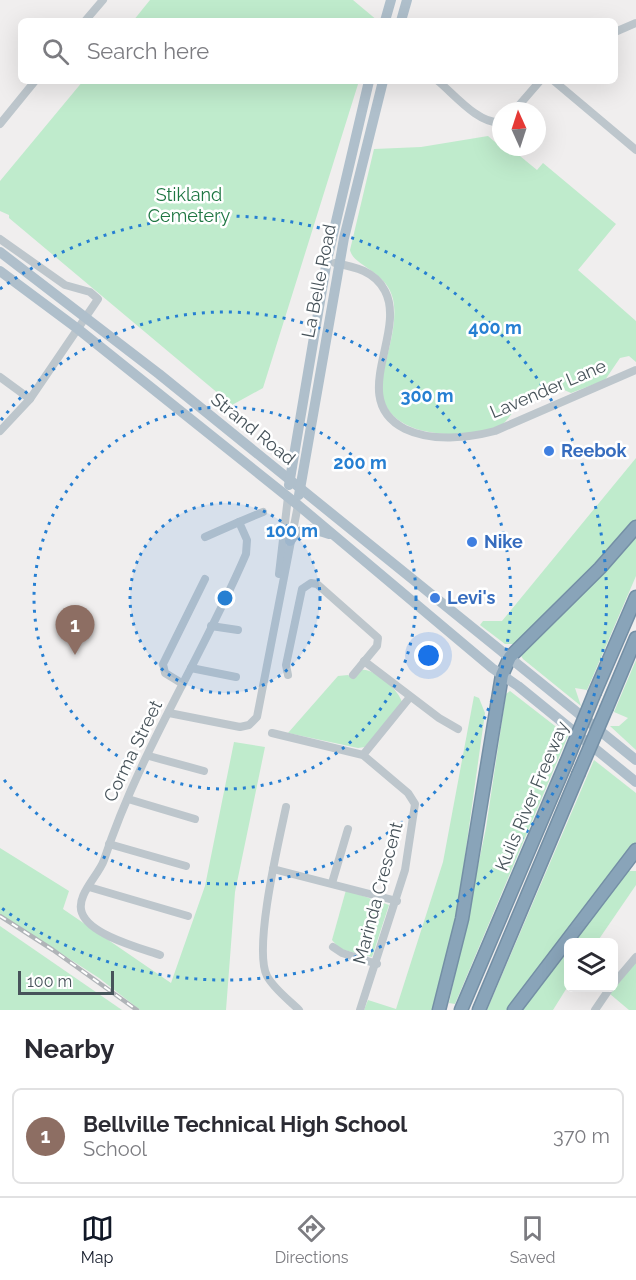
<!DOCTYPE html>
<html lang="en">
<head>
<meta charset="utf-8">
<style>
  :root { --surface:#fff; --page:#f2f2f3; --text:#2b2b33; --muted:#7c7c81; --line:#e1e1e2; --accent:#111827 }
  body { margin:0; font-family:Raleway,sans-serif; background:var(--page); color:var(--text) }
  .controls { position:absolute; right:18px; bottom:18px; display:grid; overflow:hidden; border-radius:9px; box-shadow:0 6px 24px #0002 }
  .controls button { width:54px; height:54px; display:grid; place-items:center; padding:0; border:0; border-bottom:2px solid var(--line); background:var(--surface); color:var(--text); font:30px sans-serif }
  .compass { position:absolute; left:492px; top:102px; width:54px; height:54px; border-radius:50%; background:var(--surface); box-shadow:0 6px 24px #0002; rotate:357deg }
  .scale { position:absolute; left:18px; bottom:15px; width:96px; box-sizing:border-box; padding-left:6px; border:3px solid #47535a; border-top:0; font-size:16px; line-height:21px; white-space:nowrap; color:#47535a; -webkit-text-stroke:4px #fff; paint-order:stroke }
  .you { position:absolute; left:429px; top:656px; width:21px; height:21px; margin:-15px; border:4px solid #fff; border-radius:50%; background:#1a73e8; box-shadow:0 0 0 9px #1a73e833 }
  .badge { display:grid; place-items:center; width:39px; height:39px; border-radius:50%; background:var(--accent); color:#fff; font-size:20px; font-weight:700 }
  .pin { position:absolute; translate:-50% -50px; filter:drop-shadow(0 2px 3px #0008) }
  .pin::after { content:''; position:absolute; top:32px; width:21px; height:18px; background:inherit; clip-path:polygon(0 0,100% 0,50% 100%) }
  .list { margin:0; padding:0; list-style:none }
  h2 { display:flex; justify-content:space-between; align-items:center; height:78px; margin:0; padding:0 24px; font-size:26px }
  h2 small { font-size:20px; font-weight:400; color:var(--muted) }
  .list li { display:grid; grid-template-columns:39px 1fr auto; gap:18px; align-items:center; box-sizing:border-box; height:96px; margin:0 12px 12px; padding:0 12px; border:2px solid var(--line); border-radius:9px }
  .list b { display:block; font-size:22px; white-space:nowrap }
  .list p { margin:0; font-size:20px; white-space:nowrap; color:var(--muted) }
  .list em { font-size:20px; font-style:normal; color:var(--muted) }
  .icon { flex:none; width:33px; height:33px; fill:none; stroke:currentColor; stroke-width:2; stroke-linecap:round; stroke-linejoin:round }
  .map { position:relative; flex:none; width:636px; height:1010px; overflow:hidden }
  .search { position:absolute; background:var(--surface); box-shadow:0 6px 24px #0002; left:18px; right:18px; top:18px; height:66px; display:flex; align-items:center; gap:15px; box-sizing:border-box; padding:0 21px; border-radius:9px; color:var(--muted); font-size:22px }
  .sheet { height:186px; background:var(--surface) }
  nav { display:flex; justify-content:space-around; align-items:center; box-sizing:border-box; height:84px; border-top:2px solid var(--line); background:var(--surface); font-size:16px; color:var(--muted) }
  nav a { display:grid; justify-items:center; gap:3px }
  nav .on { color:var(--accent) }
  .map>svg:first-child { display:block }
  .green { fill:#bfebcc }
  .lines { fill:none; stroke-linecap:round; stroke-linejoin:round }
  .highway-casing { stroke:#748fa5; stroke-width:15 }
  .minor { stroke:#bdc6cc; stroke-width:8 }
  .major { stroke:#afbfcb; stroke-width:10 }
  .highway { stroke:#89a4b9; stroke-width:12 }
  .rail-casing { stroke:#b0b4b8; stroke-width:4.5 }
  .rail { stroke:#fff; stroke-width:2; stroke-dasharray:7; stroke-linecap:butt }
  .highway-bridge-casing { stroke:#748fa5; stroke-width:15; stroke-linecap:butt }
  .highway-bridge { stroke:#89a4b9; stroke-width:12 }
  .ring { fill:none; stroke:#267fd2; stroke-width:3; stroke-dasharray:3 6 }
  .shop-dot { fill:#3f7fe0; stroke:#fff; stroke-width:2 }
  .labels { text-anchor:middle; stroke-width:5; stroke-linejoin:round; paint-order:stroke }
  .park-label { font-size:18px; fill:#1e7642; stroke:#fff }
  .street-label { font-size:18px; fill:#47535a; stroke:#fff }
  .shop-label { font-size:18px; font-weight:bold; fill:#366cbe; stroke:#fff; text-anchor:start }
  .centre { fill:#267fd2; stroke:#fff; stroke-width:3 }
  .ring-label { font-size:18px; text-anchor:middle; font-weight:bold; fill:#267fd2; stroke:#fff; stroke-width:5; stroke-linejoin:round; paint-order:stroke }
</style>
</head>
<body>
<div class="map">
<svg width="636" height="1010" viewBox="0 0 636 1010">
  <rect width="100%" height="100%" fill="#f0eeee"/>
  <g class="green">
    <path d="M 150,0 L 353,0 L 378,21 L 133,21 Z"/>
    <path d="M 83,81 L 359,81 L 263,388 L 232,405 L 9,218 L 9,215 L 0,211 L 0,181 Z"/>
    <path d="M 488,136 L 501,147 L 509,147 L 537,170 L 543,163 L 616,224 L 578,270 L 636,321 L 636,362 L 629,356 L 620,358 L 605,380 L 571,393 L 553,385 C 544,389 531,393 524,399 C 514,407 508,424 496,428 C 461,440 379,439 382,385 C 384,358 399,327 393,299 C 387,271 353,266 350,250 L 374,149 L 421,147 Z"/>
    <path d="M 636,458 L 636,520 L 600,561 L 514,644 L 505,644 L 480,625 L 483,621 L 502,621 Z"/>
    <path d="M 636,535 L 636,576 L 587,690 L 575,688 L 581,706 L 523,659 L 520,654 Z"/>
    <path d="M 636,660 L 636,750 L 610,726 L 619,726 L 628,718 L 614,712 Z"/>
    <path d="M 361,670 C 373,667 399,690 402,702 L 365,747 L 358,748 L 288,733 L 338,676 L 348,675 L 353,679 Z"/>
    <path d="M 510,691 L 568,736 L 455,1004 L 449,1003 L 486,828 L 506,694 Z"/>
    <path d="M 474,696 L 479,698 L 485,713 L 456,920 L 433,1010 L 364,1010 L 368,1000 L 396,1009 L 443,862 Z"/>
    <path d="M 234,742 L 265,747 L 235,892 L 226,1010 L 140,1010 L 99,978 L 0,914 L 0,848 L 69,891 L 63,909 L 171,983 L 205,886 Z"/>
    <path d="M 594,760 L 636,793 L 636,842 L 509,1010 L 487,1010 Z"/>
    <path d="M 628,871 L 636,871 L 636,885 L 597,942 L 570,942 Z"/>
    <path d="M 346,890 L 389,905 L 372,957 L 340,949 L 332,940 Z"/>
    <path d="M 0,926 L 122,1010 L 0,1010 Z"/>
    <path d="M 568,945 L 568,986 L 553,1010 L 519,1010 Z"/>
    <path d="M 636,961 L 636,1010 L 629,1010 L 610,994 Z"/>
  </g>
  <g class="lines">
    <g class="highway-casing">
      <g id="highway">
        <path d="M 595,692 L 636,597"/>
        <path d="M 607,707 L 636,638"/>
        <path d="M 439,1010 L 462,919 L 502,675 L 510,657 L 600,568 L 636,527"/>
        <path d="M 461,1010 L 566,763"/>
        <path d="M 479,1010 L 578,775"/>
        <path d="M 514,1010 L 636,850"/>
      </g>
    </g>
    <g class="minor">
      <path d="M 85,21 L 103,0"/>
      <path d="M 615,32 L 636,23"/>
      <path d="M 438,81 C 454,94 479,125 501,122"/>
      <path d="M 554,81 L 636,150"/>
      <path d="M 514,111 L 540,81"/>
      <path d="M 0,124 L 35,81"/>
      <path d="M 0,239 L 65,285 L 90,292 L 98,299 L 30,399 L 0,431"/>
      <path d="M 335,263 C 355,267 375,271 385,291 C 407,333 347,400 405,429 C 432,442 468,438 495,431 L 636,370"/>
      <path d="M 0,377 L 30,399"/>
      <path d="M 239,522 L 263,512"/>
      <path d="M 279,574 L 288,497"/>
      <path d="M 211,626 L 238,630"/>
      <path d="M 364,661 L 439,718 L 458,729"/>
      <path d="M 191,668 L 236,677"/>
      <path d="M 288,675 L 286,665 L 302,589 L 311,583 L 317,584 L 378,638 L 377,646 L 353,675"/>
      <path d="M 183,684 L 165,673 L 163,664 L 205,579"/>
      <path d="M 169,713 L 240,727 L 249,725 L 257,717 L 298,505"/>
      <path d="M 272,733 L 363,755 L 408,793 L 415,804 L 405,870 L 360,1010"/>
      <path d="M 363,755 L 410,697"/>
      <path d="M 149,756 L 204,771"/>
      <path d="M 128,799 L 195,819"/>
      <path d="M 286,807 C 279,840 253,949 267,976 C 274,989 289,1000 299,1010"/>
      <path d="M 109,844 L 186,866"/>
      <path d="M 273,869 L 397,901"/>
      <path d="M 332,883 L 348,829"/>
      <path d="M 89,887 L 188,916"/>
      <path d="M 333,947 L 342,953 L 377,964"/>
      <path d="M 160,955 C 140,948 90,935 82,913 C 75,896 99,875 104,860 C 139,753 202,657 246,554 L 247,540 L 239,522 L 205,537"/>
      <path d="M 614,983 L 636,957"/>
      <path d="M 595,1010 L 610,988"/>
    </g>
    <g class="major">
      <path d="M 385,21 L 391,0"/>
      <path d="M 401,21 L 407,0"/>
      <path d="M 0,252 L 159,374 L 636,760"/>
      <path d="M 0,271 L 78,329 L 298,505 L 492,668 L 518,686 L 636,782"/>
      <path d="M 289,485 L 327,260 L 369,81"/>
      <path d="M 299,495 L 344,238 L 383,81"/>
      <path d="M 290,541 C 300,525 313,529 329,534"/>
    </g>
    <use href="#highway" class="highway"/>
    <g class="rail-casing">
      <path id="rail" d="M 0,916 L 53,950 L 137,1010"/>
    </g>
    <use href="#rail" class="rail"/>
    <g class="highway-bridge-casing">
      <g id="highway-bridge">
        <path d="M 566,763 L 595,692"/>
        <path d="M 578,775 L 607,707"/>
      </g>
    </g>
    <use href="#highway-bridge" class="highway-bridge"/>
  </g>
  <circle cx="225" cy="598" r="95" fill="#267fd2" fill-opacity=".12"/>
  <g class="ring">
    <circle cx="225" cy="598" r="95"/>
    <circle cx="225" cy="598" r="191"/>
    <path d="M1 420A286 286 0 1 1 1 776"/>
    <path d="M0 289A382 382 0 1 1 0 907"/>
  </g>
  <g class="shop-dot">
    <circle cx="549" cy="451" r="6"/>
    <circle cx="472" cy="542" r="6"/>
    <circle cx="435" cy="598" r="6"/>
  </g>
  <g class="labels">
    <g class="park-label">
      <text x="189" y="201">Stikland<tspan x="189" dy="21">Cemetery</tspan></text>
    </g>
    <g class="street-label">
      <text transform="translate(319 281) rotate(-79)" y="6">La Belle Road</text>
      <text transform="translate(548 389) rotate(-23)" y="6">Lavender Lane</text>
      <text transform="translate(253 429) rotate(39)" y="6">Strand Road</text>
      <text transform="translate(133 751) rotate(-64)" y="6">Corma Street</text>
      <text transform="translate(532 796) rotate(-67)" y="6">Kuils River Freeway</text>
      <text transform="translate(378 893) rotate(-75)" y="6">Marinda Crescent</text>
    </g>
    <g class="shop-label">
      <text x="561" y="457">Reebok</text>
      <text x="484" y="548">Nike</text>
      <text x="447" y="604">Levi's</text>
    </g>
  </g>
  <circle cx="225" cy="598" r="9" class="centre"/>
  <g class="ring-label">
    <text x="495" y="334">400 m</text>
    <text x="427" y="402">300 m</text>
    <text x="360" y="469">200 m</text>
    <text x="292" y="537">100 m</text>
  </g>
</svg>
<div class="controls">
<button><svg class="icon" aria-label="layers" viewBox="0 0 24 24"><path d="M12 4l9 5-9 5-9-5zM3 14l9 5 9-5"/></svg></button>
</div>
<svg class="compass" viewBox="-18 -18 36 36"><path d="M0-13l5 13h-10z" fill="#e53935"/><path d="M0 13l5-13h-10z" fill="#7c7c81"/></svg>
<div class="scale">100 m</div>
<div class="you"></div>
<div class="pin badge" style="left:75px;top:655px;background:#8d6e63">1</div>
<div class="search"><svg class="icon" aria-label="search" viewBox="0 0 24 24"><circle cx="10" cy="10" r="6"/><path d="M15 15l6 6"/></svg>Search here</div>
</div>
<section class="sheet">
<h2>Nearby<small></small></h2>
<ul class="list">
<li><span class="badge" style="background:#8d6e63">1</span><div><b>Bellville Technical High School</b><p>School</p></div><em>370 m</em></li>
</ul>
</section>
<nav>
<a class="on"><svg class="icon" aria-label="map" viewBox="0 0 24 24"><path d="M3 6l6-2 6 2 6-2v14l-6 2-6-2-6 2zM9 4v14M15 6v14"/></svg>Map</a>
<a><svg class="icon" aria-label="directions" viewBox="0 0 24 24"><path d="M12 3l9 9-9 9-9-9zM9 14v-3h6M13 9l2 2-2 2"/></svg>Directions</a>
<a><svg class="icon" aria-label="saved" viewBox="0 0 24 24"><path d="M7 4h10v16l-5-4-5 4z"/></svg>Saved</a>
</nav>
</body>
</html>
